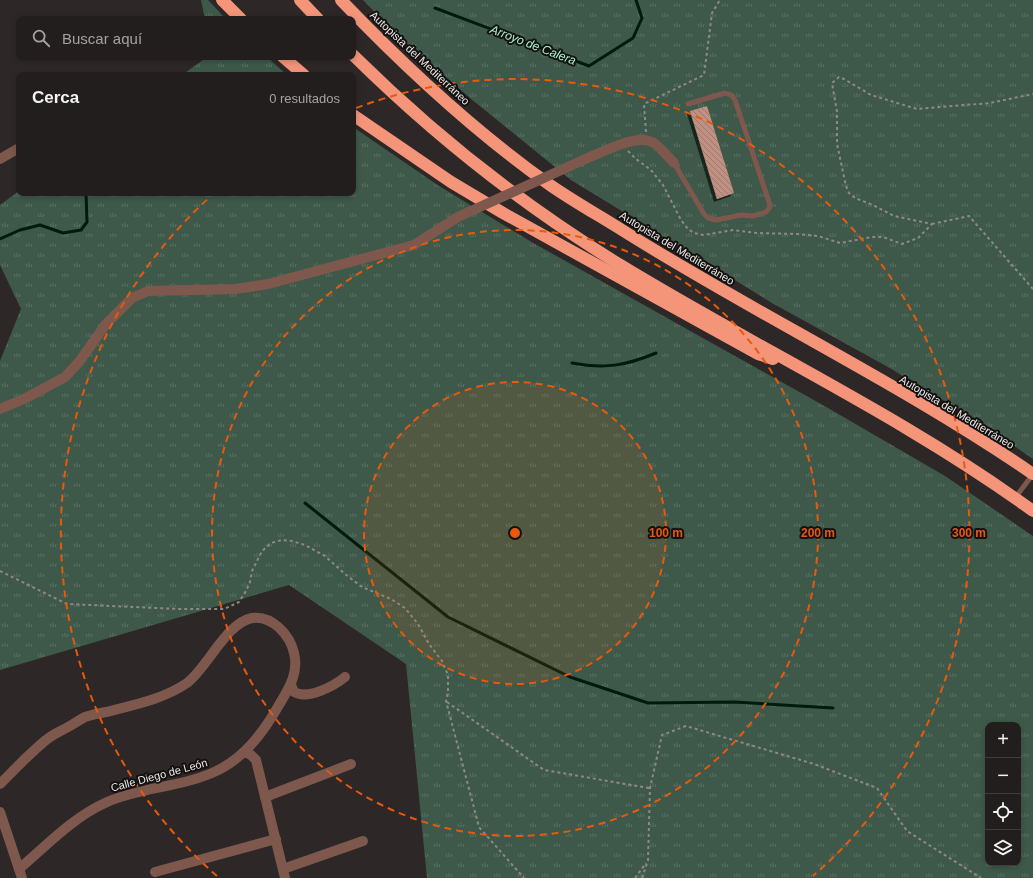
<!DOCTYPE html>
<html lang="es">
<head>
<meta charset="utf-8">
<style>
  :root { --surface:#221e1d; --page:#2e2b2a; --text:#f1f3f6; --muted:#a2a2a4; --line:#3f3c3b }
  body { margin:0; font-family:Arial,sans-serif; background:var(--page); color:var(--text) }
  .controls { position:absolute; right:12px; bottom:12px; display:grid; overflow:hidden; border-radius:8px; box-shadow:0 2px 6px #0003 }
  .controls button { width:36px; height:36px; display:grid; place-items:center; padding:0; border:0; border-bottom:1px solid var(--line); background:var(--surface); color:var(--text); font:20px sans-serif }
  .list { margin:0; padding:0; list-style:none }
  h2 { display:flex; justify-content:space-between; align-items:center; height:52px; margin:0; padding:0 16px; font-size:17px }
  h2 small { font-size:13px; font-weight:400; color:var(--muted) }
  .icon { flex:none; width:22px; height:22px; fill:none; stroke:currentColor; stroke-width:2; stroke-linecap:round; stroke-linejoin:round }
  .map { position:relative; flex:none; width:1033px; height:878px; overflow:hidden }
  .search { position:absolute; background:var(--surface); box-shadow:0 2px 6px #0003; left:16px; top:16px; width:340px; height:44px; display:flex; align-items:center; gap:10px; box-sizing:border-box; padding:0 14px; border-radius:8px; color:var(--muted); font-size:15px }
  .panel { position:absolute; background:var(--surface); box-shadow:0 2px 6px #0003; left:16px; top:72px; width:340px; height:124px; border-radius:8px }
  .map>svg:first-child { display:block }
  .grass { fill:url(#grass-tufts); fill-rule:evenodd }
  .lines { fill:none; stroke-linecap:round; stroke-linejoin:round }
  .stream { stroke:#001b0c; stroke-width:3 }
  .building { fill:url(#building-back-hatch); filter:url(#shadow) }
  .path { stroke:#8e8988; stroke-width:2; stroke-dasharray:3 3; stroke-linecap:butt }
  .service { stroke:#7f584d; stroke-width:5 }
  .minor { stroke:#7f584d; stroke-width:10 }
  .motorway { stroke:#f4957a; stroke-width:12 }
  .minor-bridge { stroke:#7f584d; stroke-width:10 }
  .ring { fill:none; stroke:#e8590c; stroke-width:2; stroke-dasharray:7 5 }
  .labels { text-anchor:middle; stroke-width:4; stroke-linejoin:round; paint-order:stroke }
  .street-label { font-size:11px; fill:#ede9e8; stroke:#141111 }
  .water-label { font-size:12px; font-style:italic; fill:#aaf4cc; stroke:#141111 }
  .centre { fill:#e8590c; stroke:#141111; stroke-width:2 }
  .ring-label { font-size:12px; text-anchor:middle; font-weight:bold; fill:#e8590c; stroke:#141111; stroke-width:4; stroke-linejoin:round; paint-order:stroke }
</style>
</head>
<body>
<div class="map">
<svg width="1033" height="878" viewBox="0 0 1033 878">
  <defs>
    <pattern id="grass-tufts" width="24" height="20" patternUnits="userSpaceOnUse"><rect width="24" height="20" fill="#3e594a"/><path d="M3 7l-1-3M5 7V3M7 7l1-3M15 17l-1-3M17 17v-4M19 17l1-3" fill="none" stroke="#5a7164"/></pattern>
    <pattern id="building-back-hatch" width="6" height="6" patternUnits="userSpaceOnUse"><rect width="6" height="6" fill="#c09182"/><path d="M-1 5l2 2M0 0l6 6M5-1l2 2" fill="none" stroke="#9c7a70"/></pattern>
    <filter id="shadow"><feDropShadow dx="-3" dy="3" stdDeviation="0" flood-color="#0009"/></filter>
  </defs>
  <rect width="100%" height="100%" fill="#2d2827"/>
  <g class="grass">
    <path d="M 201,0 L 208,0 L 226,19 L 205,19 Z"/>
    <path d="M 363,0 L 1033,0 L 1033,459 L 981,423 L 888,367 L 772,303 L 571,180 L 470,98 L 397,35 Z"/>
    <path d="M 207,57 L 267,57 L 287,75 L 182,75 Z"/>
    <path d="M 353,127 L 439,186 L 535,244 L 828,408 L 945,476 L 1033,536 L 1033,878 L 427,878 L 406,664 L 289,585 L 0,670 L 0,361 L 21,309 L 0,265 L 0,205 L 19,191 L 19,193 L 353,193 ZM 988,725 L 1018,725 L 1018,863 L 988,863 Z"/>
  </g>
  <g class="lines">
    <g class="stream">
      <path d="M 435,8 L 589,66 L 633,38 L 642,18 L 636,0"/>
      <path d="M 0,239 L 20,230 L 40,225 L 63,233 L 81,230 L 87,222 L 86,193"/>
      <path d="M 572,363 C 605,369 625,366 656,353"/>
      <path d="M 305,503 L 448,617 L 570,677 L 648,703 L 735,702 L 833,708"/>
    </g>
  </g>
  <path class="building" d="M 707,106 L 734,193 L 717,199 L 690,111 Z"/>
  <g class="lines">
    <g class="path">
      <path d="M 646,132 L 644,104 L 704,75 L 712,13 L 720,0"/>
      <path d="M 628,151 L 636,159 L 651,170 L 663,185 L 681,220 L 688,229 L 694,233 L 703,235 L 733,230 L 757,233 L 797,234 L 818,236 L 840,243 L 872,237 L 883,237 L 902,244 L 918,238 L 932,224 L 894,216 L 873,205 L 855,198 L 849,193 L 846,186 L 837,144 L 837,112 L 832,83 L 839,77 L 844,79 L 871,95 L 917,109 L 990,103 L 1033,94"/>
      <path d="M 932,224 L 969,216 L 1033,289"/>
      <path d="M 0,571 L 67,604 L 179,609 L 224,609 L 239,602 L 246,591 L 250,582 L 252,571 L 262,551 L 271,543 L 282,540 L 292,541 L 305,545 L 325,556 L 345,574 L 362,587 L 391,599 L 405,608 L 418,624 L 429,644 L 442,661 L 448,675 L 448,693 L 446,701 L 479,827 L 524,878"/>
      <path d="M 447,702 L 544,770 L 649,788"/>
      <path d="M 635,878 L 646,863"/>
      <path d="M 642,878 L 648,860 L 650,788 L 662,735 L 686,726 L 814,764 L 877,788 L 907,831 L 981,878"/>
    </g>
    <g class="service">
      <path d="M 674,163 L 704,214 L 708,218 L 716,220 L 741,215 L 753,216 L 766,212 L 770,207 L 769,202 L 735,100 L 731,95 L 725,93 L 688,104"/>
      <path d="M 1015,498 L 1033,474"/>
    </g>
    <g class="minor">
      <path d="M 592,156 C 608,150 638,133 654,143 C 661,148 667,156 674,163"/>
      <path d="M 0,159 L 19,148"/>
      <path d="M 0,409 L 24,399 L 65,377 L 79,362 L 106,324 L 132,298 L 148,291 L 235,289 L 268,284 L 414,245 L 458,217"/>
      <path d="M 291,685 L 294,692 C 308,700 334,686 345,677"/>
      <path d="M 245,752 L 251,755 L 256,760 L 285,878"/>
      <path d="M 0,784 C 15,769 30,753 46,740 C 53,734 61,731 68,727 C 74,724 79,720 85,717 C 91,715 99,713 106,712 C 133,705 164,699 187,683 C 208,667 226,623 252,618 C 272,615 290,635 294,653 C 299,673 289,688 279,705 C 263,733 243,760 212,773 C 193,781 172,785 151,789 C 136,793 119,796 105,803 C 72,818 46,846 19,869"/>
      <path d="M 265,797 L 351,764"/>
      <path d="M 0,812 L 22,878"/>
      <path d="M 283,869 L 363,841"/>
      <path d="M 155,872 L 276,839"/>
    </g>
    <g class="motorway">
      <path d="M 222,0 L 241,19"/>
      <path d="M 300,0 L 318,19"/>
      <path d="M 341,0 C 405,67 474,131 550,185 C 573,201 598,215 622,230 C 757,315 902,384 1033,474"/>
      <path d="M 353,55 C 434,135 525,207 622,266 C 758,349 904,417 1033,511"/>
      <path d="M 283,57 L 304,75"/>
      <path d="M 353,115 L 451,182 L 503,213 L 758,354 L 773,359"/>
    </g>
    <path class="minor-bridge" d="M 458,217 L 592,156"/>
  </g>
  <circle cx="515" cy="533" r="151" fill="#e8590c" fill-opacity=".12"/>
  <g class="ring">
    <circle cx="515" cy="533" r="151"/>
    <circle cx="515" cy="533" r="303"/>
    <path d="M217 876A454 454 0 0 1 211 196M356 108A454 454 0 0 1 813 876"/>
  </g>
  <g class="labels">
    <g class="street-label">
      <text transform="translate(420 58) rotate(43)" y="4">Autopista del Mediterráneo</text>
      <text transform="translate(677 248) rotate(31)" y="4">Autopista del Mediterráneo</text>
      <text transform="translate(957 412) rotate(31)" y="4">Autopista del Mediterráneo</text>
      <text transform="translate(159 775) rotate(-15)" y="4">Calle Diego de León</text>
    </g>
    <g class="water-label">
      <text transform="translate(533 45) rotate(21)" y="4">Arroyo de Calera</text>
    </g>
  </g>
  <circle cx="515" cy="533" r="6" class="centre"/>
  <g class="ring-label">
    <text x="666" y="537">100 m</text>
    <text x="818" y="537">200 m</text>
    <text x="969" y="537">300 m</text>
  </g>
</svg>
<div class="controls">
<button>+</button>
<button>−</button>
<button><svg class="icon" aria-label="locate" viewBox="0 0 24 24"><circle cx="12" cy="12" r="6"/><path d="M12 2v4M12 18v4M2 12h4M18 12h4"/></svg></button>
<button><svg class="icon" aria-label="layers" viewBox="0 0 24 24"><path d="M12 4l9 5-9 5-9-5zM3 14l9 5 9-5"/></svg></button>
</div>
<div class="search"><svg class="icon" aria-label="search" viewBox="0 0 24 24"><circle cx="10" cy="10" r="6"/><path d="M15 15l6 6"/></svg>Buscar aquí</div>
<section class="panel">
<h2>Cerca<small>0 resultados</small></h2>
<ul class="list">
</ul>
</section>
</div>
</body>
</html>
